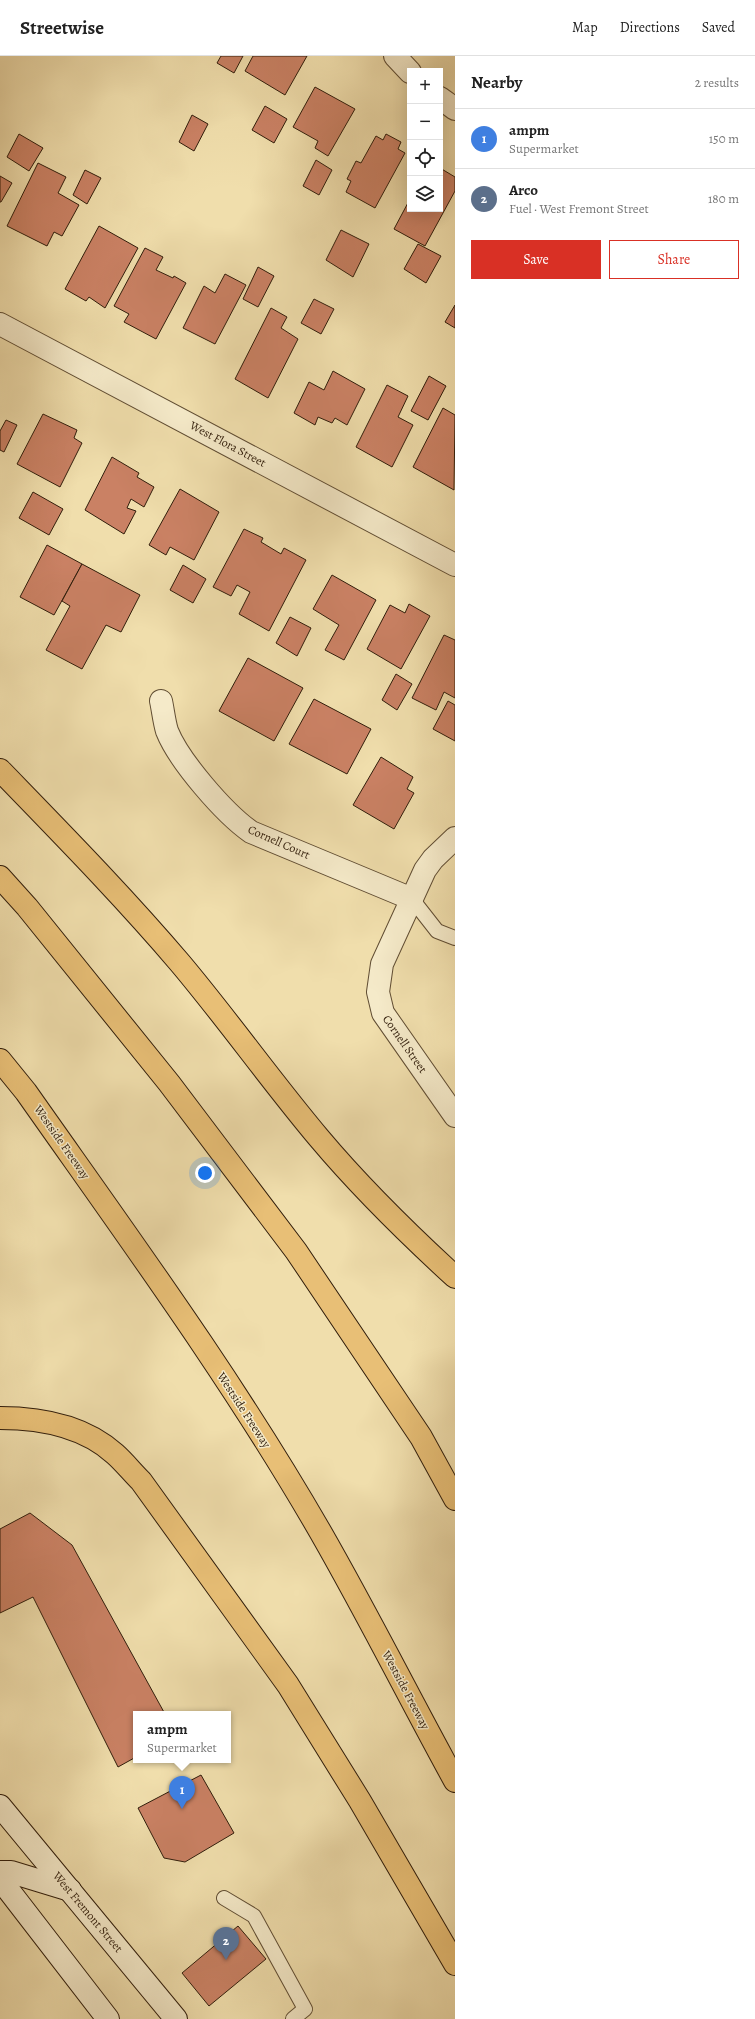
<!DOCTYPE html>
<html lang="en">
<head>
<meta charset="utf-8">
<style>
  :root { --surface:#fff; --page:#f6f6f6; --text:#222; --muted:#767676; --line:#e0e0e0; --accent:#d93025 }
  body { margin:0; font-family:Alegreya,serif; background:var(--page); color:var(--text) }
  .controls { position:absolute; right:12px; top:12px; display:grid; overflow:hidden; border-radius:0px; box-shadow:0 4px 16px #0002 }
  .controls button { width:36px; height:36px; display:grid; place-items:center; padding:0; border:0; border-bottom:1px solid var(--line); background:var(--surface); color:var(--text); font:20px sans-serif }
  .you { position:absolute; left:205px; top:1117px; width:14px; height:14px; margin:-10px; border:3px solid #fff; border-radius:50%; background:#1a73e8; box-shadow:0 0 0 6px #1a73e833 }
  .badge { display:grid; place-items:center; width:26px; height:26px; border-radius:50%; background:var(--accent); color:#fff; font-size:13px; font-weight:700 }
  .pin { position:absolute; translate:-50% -33px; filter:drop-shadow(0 1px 2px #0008) }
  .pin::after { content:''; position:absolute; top:21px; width:14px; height:12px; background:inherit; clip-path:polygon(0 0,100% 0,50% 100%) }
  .popup { position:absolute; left:133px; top:1655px; width:98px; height:52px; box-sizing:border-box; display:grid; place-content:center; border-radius:0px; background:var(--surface); filter:drop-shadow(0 1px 3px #0005); font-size:13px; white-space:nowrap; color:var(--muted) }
  .popup b { font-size:15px; color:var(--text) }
  .popup::after { content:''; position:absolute; left:50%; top:100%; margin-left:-8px; border:8px solid transparent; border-top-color:var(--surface) }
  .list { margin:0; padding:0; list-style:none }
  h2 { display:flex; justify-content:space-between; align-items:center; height:52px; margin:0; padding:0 16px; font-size:17px }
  h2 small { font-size:13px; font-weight:400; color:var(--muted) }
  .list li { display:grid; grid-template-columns:26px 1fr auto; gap:12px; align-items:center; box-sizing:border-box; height:60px; padding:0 16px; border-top:1px solid var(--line) }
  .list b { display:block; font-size:15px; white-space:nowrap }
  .list p { margin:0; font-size:13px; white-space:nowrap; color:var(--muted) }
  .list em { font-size:13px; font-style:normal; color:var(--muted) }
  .actions { display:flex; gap:8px; padding:12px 16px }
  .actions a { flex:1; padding:9px 0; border:1px solid var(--accent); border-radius:0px; text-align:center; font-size:14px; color:var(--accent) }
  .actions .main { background:var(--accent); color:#fff }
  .icon { flex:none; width:22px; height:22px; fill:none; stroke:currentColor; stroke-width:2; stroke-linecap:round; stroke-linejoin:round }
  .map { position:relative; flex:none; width:455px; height:1963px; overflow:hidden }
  header { display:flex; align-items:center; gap:24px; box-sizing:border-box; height:56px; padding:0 20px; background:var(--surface); border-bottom:1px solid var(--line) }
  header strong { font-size:19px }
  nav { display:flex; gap:22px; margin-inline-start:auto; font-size:14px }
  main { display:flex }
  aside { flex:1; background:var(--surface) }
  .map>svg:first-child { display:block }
  .building { fill:#ca8164; stroke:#301d0b }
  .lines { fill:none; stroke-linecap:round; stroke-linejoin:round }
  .service-casing { stroke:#604d33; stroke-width:16 }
  .minor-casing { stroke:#604d33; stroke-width:24 }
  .secondary-casing { stroke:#301d0b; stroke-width:24 }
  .motorway-casing { stroke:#301d0b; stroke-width:24 }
  .service { stroke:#f5eac9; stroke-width:14 }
  .minor { stroke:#f5eac9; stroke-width:22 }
  .secondary { stroke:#f5eac9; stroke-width:22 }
  .motorway { stroke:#e8bf76; stroke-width:22 }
  .labels { text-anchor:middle; stroke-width:3; stroke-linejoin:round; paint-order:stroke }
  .street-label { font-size:12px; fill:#301d0b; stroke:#f5eac9 }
</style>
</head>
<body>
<header>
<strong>Streetwise</strong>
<nav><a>Map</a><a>Directions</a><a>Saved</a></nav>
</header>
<main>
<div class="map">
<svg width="455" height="1963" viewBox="0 0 455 1963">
  <rect width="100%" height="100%" fill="#f0deac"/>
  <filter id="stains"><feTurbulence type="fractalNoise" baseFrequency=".005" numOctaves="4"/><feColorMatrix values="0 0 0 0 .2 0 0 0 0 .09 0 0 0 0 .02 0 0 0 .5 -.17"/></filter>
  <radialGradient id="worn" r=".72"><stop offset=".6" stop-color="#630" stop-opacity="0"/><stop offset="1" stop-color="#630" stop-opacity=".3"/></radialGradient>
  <g class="building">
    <path d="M 221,0 L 243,0 L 234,17 L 217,7 Z"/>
    <path d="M 253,0 L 307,0 L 285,39 L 245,15 Z"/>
    <path d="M 315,31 L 355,53 L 328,100 L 315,92 L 318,85 L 293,71 Z"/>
    <path d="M 265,50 L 287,63 L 274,87 L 252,74 Z"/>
    <path d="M 192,59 L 208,68 L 194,95 L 179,86 Z"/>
    <path d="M 19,78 L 43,92 L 29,115 L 7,101 Z"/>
    <path d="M 386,78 L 401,86 L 398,93 L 405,97 L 375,152 L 346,136 L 351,125 L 347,123 L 356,105 L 361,107 L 376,80 L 383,84 Z"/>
    <path d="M 316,104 L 332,114 L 319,139 L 303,130 Z"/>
    <path d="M 38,107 L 66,121 L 58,137 L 79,149 L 62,180 L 54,176 L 47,190 L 7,170 Z"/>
    <path d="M 440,112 L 455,121 L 455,135 L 425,190 L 394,173 L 410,143 L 410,153 L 440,153 Z"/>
    <path d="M 85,114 L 101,122 L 87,148 L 73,139 Z"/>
    <path d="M 0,120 L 12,127 L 1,146 L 0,146 Z"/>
    <path d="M 99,170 L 138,192 L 105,252 L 89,241 L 86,245 L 65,233 Z"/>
    <path d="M 341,174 L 369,188 L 353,221 L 326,204 Z"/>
    <path d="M 418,188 L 441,200 L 426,227 L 404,213 Z"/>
    <path d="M 145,192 L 163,201 L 156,214 L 173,222 L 174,220 L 186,227 L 156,283 L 124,266 L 129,258 L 114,250 Z"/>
    <path d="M 258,211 L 274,220 L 258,251 L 243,243 Z"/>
    <path d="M 225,218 L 246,229 L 215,288 L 183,272 L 204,230 L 215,237 Z"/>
    <path d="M 314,243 L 334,253 L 321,278 L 301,267 Z"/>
    <path d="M 455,249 L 455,272 L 445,266 Z"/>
    <path d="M 271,252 L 287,261 L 281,272 L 298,283 L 268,342 L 235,323 Z"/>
    <path d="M 333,315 L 365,333 L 347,369 L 335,362 L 332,367 L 318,361 L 315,369 L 294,357 L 309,326 L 324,334 Z"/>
    <path d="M 429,320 L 446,330 L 428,364 L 411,355 Z"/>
    <path d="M 387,329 L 408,340 L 398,361 L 413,369 L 392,411 L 356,391 Z"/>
    <path d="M 443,352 L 455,359 L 454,434 L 413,411 Z"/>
    <path d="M 43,358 L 77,374 L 74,382 L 82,387 L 60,431 L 17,408 Z"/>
    <path d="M 6,364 L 17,369 L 4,396 L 0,394 L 0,375 Z"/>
    <path d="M 112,401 L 139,417 L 137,421 L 154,431 L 144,451 L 131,443 L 127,452 L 136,455 L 124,478 L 85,454 Z"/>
    <path d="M 180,433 L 219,456 L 194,504 L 170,491 L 166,499 L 149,489 Z"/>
    <path d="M 33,436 L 63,453 L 49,479 L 19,462 Z"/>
    <path d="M 244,473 L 263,482 L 261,486 L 281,498 L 284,492 L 306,504 L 269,575 L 239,558 L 250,536 L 237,529 L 231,540 L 213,531 Z"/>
    <path d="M 47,489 L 82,508 L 54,559 L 20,541 Z"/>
    <path d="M 82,508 L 140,539 L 121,576 L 106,569 L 82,613 L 46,594 L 70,550 L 62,545 Z"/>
    <path d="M 183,509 L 206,523 L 193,547 L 170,534 Z"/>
    <path d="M 332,519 L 376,544 L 344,604 L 325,594 L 339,569 L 313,553 Z"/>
    <path d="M 409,548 L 430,560 L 401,613 L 367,593 L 390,549 L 405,557 Z"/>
    <path d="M 290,561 L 311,572 L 297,600 L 276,587 Z"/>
    <path d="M 444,579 L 455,584 L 455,642 L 444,636 L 436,654 L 412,642 Z"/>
    <path d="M 248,602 L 303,632 L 274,685 L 219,655 Z"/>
    <path d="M 396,618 L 412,628 L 397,654 L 382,644 Z"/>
    <path d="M 314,643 L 371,673 L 347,718 L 289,688 Z"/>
    <path d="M 448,645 L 455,649 L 455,685 L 433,673 Z"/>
    <path d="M 381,701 L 413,721 L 407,733 L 414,737 L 394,773 L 353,749 Z"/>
    <path d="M 30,1457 L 72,1489 L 165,1658 L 136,1658 L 136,1701 L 118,1711 L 33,1541 L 0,1557 L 0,1473 Z"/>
    <path d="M 201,1719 L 234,1777 L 185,1806 L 164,1802 L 138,1752 Z"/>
    <path d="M 238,1870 L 266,1903 L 209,1950 L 182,1917 Z"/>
  </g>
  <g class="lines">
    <g class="service-casing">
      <g id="service">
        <path d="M 412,843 L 437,875 L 455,882"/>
        <path d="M 224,1842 L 254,1860 L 305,1953 L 293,1963"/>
      </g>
    </g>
    <g class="minor-casing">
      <g id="minor">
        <path d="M 395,0 L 410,16"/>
        <path d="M 440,42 L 455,53"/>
        <path d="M 0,268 L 455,509"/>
        <path d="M 161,645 C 163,654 164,665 167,675 C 179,705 224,757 251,776 L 412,843"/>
        <path d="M 455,782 L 433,803 L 425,814 L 382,908 L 378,936 L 383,957 L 455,1060"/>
      </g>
    </g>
    <g class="secondary-casing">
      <g id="secondary">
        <path d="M 0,1750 L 176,1963"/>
        <path d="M 0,1816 L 11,1816 L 70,1834"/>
        <path d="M 0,1823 L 108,1963"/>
      </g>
    </g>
    <g class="motorway-casing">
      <g id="motorway">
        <path d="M 0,714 C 61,777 123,840 180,907 C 228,964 271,1025 319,1082 C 361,1132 407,1177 455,1221"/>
        <path d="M 0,821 L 27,851 L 169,1027 L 296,1195 L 421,1381 L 455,1443"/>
        <path d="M 0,1004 L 26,1036 C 128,1181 233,1324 321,1477 C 368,1559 410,1643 455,1725"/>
        <path d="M 0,1362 C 41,1362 84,1370 115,1398 C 124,1406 132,1416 141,1425 L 288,1629 L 360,1745 L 455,1908"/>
      </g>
    </g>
    <use href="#service" class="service"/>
    <use href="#minor" class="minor"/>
    <use href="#secondary" class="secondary"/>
    <use href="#motorway" class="motorway"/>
  </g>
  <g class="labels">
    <g class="street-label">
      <text transform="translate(228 388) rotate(28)" y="4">West Flora Street</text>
      <text transform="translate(279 786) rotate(24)" y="4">Cornell Court</text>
      <text transform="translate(405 988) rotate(55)" y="4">Cornell Street</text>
      <text transform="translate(62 1086) rotate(55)" y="4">Westside Freeway</text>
      <text transform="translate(244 1354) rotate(57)" y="4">Westside Freeway</text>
      <text transform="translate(406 1634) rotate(62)" y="4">Westside Freeway</text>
      <text transform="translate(88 1856) rotate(50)" y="4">West Fremont Street</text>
    </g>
  </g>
  <rect width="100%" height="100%" filter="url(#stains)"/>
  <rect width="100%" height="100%" fill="url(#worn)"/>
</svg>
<div class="controls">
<button>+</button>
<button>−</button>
<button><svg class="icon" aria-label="locate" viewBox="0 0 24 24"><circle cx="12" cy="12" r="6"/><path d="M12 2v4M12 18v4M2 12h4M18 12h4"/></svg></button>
<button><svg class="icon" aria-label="layers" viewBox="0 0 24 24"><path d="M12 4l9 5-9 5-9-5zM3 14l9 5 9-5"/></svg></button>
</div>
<div class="you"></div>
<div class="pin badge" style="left:182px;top:1753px;background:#3f7fe0">1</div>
<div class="popup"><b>ampm</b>Supermarket</div>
<div class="pin badge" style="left:226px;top:1904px;background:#5c6f8a">2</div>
</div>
<aside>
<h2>Nearby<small>2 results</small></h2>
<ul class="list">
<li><span class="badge" style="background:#3f7fe0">1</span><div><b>ampm</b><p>Supermarket</p></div><em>150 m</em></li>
<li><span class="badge" style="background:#5c6f8a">2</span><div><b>Arco</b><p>Fuel · West Fremont Street</p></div><em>180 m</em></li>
</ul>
<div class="actions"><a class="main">Save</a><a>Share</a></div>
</aside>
</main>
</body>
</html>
